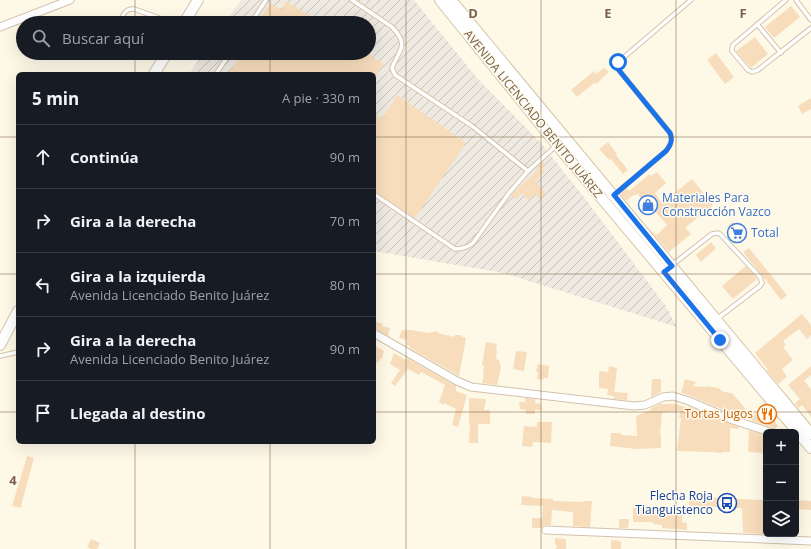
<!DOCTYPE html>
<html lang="es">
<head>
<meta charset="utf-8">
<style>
  :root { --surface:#171b24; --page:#20242c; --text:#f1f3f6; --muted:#9ea1a6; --line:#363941 }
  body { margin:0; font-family:"Open Sans",sans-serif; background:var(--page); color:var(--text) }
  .controls { position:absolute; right:12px; bottom:12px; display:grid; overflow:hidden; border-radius:6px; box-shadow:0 4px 16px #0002 }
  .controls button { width:36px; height:36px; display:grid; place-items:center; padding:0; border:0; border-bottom:1px solid var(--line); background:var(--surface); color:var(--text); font:20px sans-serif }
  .stop { position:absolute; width:12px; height:12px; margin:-9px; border:3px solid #1a73e8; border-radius:50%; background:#fff }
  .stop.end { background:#1a73e8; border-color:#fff; box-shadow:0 1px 4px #0008 }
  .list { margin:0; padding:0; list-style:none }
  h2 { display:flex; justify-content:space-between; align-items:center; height:52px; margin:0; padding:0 16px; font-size:17px }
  h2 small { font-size:13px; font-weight:400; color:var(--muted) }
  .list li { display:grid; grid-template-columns:26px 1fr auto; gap:12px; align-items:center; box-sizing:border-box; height:64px; padding:0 16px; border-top:1px solid var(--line) }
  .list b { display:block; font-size:15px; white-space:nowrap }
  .list p { margin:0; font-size:13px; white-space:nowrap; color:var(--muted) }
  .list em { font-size:13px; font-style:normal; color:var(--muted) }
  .icon { flex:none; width:22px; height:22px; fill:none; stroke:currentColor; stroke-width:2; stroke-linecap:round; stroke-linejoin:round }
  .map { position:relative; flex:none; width:811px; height:549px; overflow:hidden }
  .search { position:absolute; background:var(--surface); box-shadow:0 4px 16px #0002; left:16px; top:16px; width:360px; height:44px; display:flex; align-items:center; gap:10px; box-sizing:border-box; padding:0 14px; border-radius:22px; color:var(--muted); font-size:15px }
  .panel { position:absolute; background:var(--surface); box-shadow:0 4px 16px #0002; left:16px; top:72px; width:360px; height:372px; border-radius:6px }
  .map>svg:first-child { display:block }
  .industrial { fill:url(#industrial-furrows) }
  .building { fill:#f7ddbc }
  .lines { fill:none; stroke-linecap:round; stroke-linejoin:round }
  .lane-casing { stroke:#d3c2ab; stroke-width:5.5 }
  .street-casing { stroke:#d3c2ab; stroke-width:9 }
  .secondary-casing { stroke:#d6c4a8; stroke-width:12 }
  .lane { stroke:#fff; stroke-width:3.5 }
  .street { stroke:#fff; stroke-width:7 }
  .secondary { stroke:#fff; stroke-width:10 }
  .route { stroke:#1a73e8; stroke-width:5 }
  .grid { fill:none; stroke:#7c6348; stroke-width:1; stroke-opacity:0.55 }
  .labels { text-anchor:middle; stroke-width:3; stroke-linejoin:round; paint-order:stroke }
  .street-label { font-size:12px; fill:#7c6348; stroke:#fffbf0 }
  .shop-label { font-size:12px; fill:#366cbe; stroke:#fffbf0; text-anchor:start }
  .food-label { font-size:12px; fill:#c56008; stroke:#fffbf0; text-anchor:end }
  .transit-label { font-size:12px; fill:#164399; stroke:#fffbf0; text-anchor:end }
  .grid-label { font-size:13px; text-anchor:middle; font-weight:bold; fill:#7c6348; stroke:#fffbf0; stroke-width:3; stroke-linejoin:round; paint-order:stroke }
</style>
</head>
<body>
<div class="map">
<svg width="811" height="549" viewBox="0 0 811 549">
  <defs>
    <pattern id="industrial-furrows" width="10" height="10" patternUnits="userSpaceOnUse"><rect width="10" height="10" fill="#efeae1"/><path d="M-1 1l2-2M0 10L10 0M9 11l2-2" fill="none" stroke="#c7c1b8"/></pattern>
  </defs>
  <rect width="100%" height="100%" fill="#fef9e7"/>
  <path class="industrial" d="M 241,0 L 414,0 L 477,78 L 540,142 L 583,196 L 665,305 L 677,327 L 503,273 L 374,251 L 374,74 L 189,74 L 204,53 L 369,53 L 369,23 L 225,23 Z"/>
  <g class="building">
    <path d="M 286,1 L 320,23 L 264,23 L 266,20 L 262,16 L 270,3 L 281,10 Z"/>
    <path d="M 791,6 L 800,17 L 774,38 L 765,27 Z"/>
    <path d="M 755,37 L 768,54 L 751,68 L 736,51 Z"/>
    <path d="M 243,53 L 367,53 L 384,64 L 377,74 L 228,74 Z"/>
    <path d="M 716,53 L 734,77 L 725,84 L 707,60 Z"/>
    <path d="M 604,68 L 609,72 L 596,84 L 594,83 L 577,97 L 571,90 L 594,71 L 596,74 Z"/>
    <path d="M 397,95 L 466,143 L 415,218 L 374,191 L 374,113 L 382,119 Z"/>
    <path d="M 811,98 L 811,109 L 802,114 L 798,106 Z"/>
    <path d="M 608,142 L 617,154 L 616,155 L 628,170 L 623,174 L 611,159 L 609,160 L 599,149 Z"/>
    <path d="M 543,162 L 545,165 L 542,168 L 545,171 L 535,181 L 546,194 L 539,199 L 535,194 L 528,200 L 523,193 L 515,199 L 511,196 L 516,190 L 538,170 L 536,168 Z"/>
    <path d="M 657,172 L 666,183 L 655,193 L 662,203 L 692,179 L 713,205 L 685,228 L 691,234 L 669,252 L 650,230 L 657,235 L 667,225 L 654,210 L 647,201 L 646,202 L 642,198 L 641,199 L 638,194 L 632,196 L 626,201 L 620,194 L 627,188 L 629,191 L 650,174 L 651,176 Z"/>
    <path d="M 733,222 L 747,238 L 741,243 L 727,227 Z"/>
    <path d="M 711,242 L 716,248 L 701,262 L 696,255 Z"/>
    <path d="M 749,248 L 787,295 L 781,300 L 762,275 L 751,262 L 743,252 Z"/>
    <path d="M 746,266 L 757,279 L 733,299 L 722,286 Z"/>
    <path d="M 802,314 L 811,325 L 811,335 L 807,339 L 799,329 L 783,341 L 786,345 L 783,347 L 793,360 L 782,369 L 787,377 L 778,384 L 767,371 L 768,370 L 755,353 Z"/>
    <path d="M 374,321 L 383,324 L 382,326 L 390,328 L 388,336 L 379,331 L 374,330 Z"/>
    <path d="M 402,330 L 411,330 L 429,333 L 438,331 L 438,333 L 454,337 L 455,335 L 461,335 L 461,336 L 466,338 L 459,376 L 410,348 L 410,346 L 406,345 L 407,340 L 399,338 Z"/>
    <path d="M 486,342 L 497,344 L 496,351 L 497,351 L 496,359 L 499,360 L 501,368 L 497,385 L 482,383 L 484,375 L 483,375 L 484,365 L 482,365 Z"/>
    <path d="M 374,345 L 384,351 L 382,359 L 381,358 L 378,363 L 374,360 Z"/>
    <path d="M 516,351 L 527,352 L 524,371 L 513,369 Z"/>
    <path d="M 394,353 L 406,360 L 407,358 L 456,386 L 456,391 L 467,395 L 458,427 L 452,425 L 456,409 L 444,403 L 444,405 L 439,402 L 445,385 L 421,372 L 419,375 L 408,369 L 395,386 L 391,383 L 400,370 L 390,364 Z"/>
    <path d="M 538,364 L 549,366 L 548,378 L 543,378 L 544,380 L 537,379 L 538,372 L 536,371 Z"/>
    <path d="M 609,366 L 617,368 L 614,396 L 607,395 L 608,389 L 599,388 L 599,371 L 608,372 Z"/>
    <path d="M 811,366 L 811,375 L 804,381 L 811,389 L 811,417 L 802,405 L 798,408 L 795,403 L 800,399 L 788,385 Z"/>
    <path d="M 652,379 L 661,379 L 661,392 L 651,397 Z"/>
    <path d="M 685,379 L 696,382 L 693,386 L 707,387 L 707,386 L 718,388 L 724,392 L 732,393 L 745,408 L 742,418 L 691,396 L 681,393 Z"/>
    <path d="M 614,392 L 628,393 L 627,400 L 614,399 Z"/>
    <path d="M 469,398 L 486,399 L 484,410 L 490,410 L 490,424 L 478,424 L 478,443 L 469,443 L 470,423 L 469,423 Z"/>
    <path d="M 525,398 L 535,399 L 535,403 L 541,404 L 542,410 L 535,410 L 535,414 L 526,414 L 526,410 L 520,409 L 519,402 L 525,402 Z"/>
    <path d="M 662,403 L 662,404 L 676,404 L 689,408 L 688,406 L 739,427 L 738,429 L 730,428 L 730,452 L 722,452 L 722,453 L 710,452 L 677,451 L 681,418 L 679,418 L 680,411 L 662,413 L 660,435 L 661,435 L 661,448 L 636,449 L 610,446 L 611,433 L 621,433 L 621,435 L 637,436 L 636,416 L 651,410 L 651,408 Z"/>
    <path d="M 752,411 L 760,421 L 770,414 L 778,426 L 774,430 L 772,427 L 750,420 Z"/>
    <path d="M 537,422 L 552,422 L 551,443 L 533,442 L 532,447 L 522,446 L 524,426 L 537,427 Z"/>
    <path d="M 749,430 L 766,436 L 766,453 L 748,452 Z"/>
    <path d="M 27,456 L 34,458 L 22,502 L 21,508 L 12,506 Z"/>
    <path d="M 522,496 L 533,497 L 533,498 L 553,499 L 553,501 L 583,502 L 583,501 L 592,501 L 590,527 L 573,526 L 573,512 L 552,510 L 551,525 L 544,525 L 542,528 L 532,528 L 532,518 L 542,518 L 543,506 L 521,505 Z"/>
    <path d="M 688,497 L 766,500 L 766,534 L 743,533 L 742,508 L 689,506 Z"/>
    <path d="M 796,500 L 811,501 L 811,510 L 796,509 Z"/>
    <path d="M 674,506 L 683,506 L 682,522 L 687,523 L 687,530 L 662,528 L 662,525 L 653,524 L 653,522 L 633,522 L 633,508 L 642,508 L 642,509 L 661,510 L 661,513 L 674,509 Z"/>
    <path d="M 619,519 L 629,519 L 628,528 L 619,528 Z"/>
    <path d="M 555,538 L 566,539 L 566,549 L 556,549 L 557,545 L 555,545 Z"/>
    <path d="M 91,539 L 100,543 L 97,549 L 91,549 L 87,547 Z"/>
    <path d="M 611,540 L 621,541 L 621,549 L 611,549 Z"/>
  </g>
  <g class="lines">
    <g class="lane-casing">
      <g id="lane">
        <path d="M 352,0 L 392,27 C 410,46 399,49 392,68 L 395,75 L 472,126 L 528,171"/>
        <path d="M 786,0 L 733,45 L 732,49 L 732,51 L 748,70 L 752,72 L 758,70 L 811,28"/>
        <path d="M 796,0 L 811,20"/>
        <path d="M 120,23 L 120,22 C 123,15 125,8 134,9 L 162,19 L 179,23"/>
        <path d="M 251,23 L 266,0"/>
        <path d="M 757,24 L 781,53"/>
        <path d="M 156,53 L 163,59"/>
        <path d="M 216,74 L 230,53"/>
        <path d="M 374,194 L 455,249 C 462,249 467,248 473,243 L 509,193 L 528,171 L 557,145"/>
        <path d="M 614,195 L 666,151 C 671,145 673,140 670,133 L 618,69 L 616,64 L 691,0"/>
        <path d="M 672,265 L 712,234 L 718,233 L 720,234 L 760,277 L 762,283 L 760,286 L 718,318"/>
        <path d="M 0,356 L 18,352"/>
      </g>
    </g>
    <g class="street-casing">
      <g id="street">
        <path d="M 0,27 L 70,0"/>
        <path d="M 377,335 L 457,381 L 471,387 L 634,406 L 645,405 L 663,397 L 673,396 L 689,401 L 733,420 L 770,432"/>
        <path d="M 546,530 L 811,541"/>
      </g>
    </g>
    <g class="secondary-casing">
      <g id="secondary">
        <path d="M 440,0 L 557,145 L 811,448"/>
        <path d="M 451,0 L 811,434"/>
        <path d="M 184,23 L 198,0"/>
        <path d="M 154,74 L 167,53"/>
        <path d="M 0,345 L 18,311"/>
      </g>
    </g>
    <use href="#lane" class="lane"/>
    <use href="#street" class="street"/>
    <use href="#secondary" class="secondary"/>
  </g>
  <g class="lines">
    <path class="route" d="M 618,62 L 616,64 L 618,69 L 670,133 C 673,140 671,145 666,151 L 614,195 L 672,266 L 664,272 L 720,340"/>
  </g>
  <path class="grid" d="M 135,0 L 135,23M 270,0 L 270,23M 406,0 L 406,549M 541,0 L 541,549M 676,0 L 676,549M 135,53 L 135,74M 270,53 L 270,74M 0,137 L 18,137M 374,137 L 811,137M 0,274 L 18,274M 374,274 L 811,274M 0,412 L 18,412M 374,412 L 811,412M 135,442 L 135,549M 270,442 L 270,549"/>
  <defs>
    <g id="shop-ring" transform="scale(1)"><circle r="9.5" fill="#fffbf0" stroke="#3f7fe0" stroke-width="1.5"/><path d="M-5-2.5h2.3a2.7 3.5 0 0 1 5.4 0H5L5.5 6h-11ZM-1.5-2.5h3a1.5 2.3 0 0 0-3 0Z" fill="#3f7fe0"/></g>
    <g id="supermarket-ring" transform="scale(1)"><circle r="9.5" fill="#fffbf0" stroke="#3f7fe0" stroke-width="1.5"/><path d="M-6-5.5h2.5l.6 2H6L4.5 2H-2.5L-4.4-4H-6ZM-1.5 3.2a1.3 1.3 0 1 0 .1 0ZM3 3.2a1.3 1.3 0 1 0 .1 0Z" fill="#3f7fe0"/></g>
    <g id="restaurant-ring" transform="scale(1)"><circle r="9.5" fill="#fffbf0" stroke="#e8710a" stroke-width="1.5"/><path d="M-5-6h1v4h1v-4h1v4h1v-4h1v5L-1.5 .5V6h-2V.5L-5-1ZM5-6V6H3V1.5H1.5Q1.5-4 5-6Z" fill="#e8710a"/></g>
    <g id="bus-ring" transform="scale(1)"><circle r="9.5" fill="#fffbf0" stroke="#1a4fb4" stroke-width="1.5"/><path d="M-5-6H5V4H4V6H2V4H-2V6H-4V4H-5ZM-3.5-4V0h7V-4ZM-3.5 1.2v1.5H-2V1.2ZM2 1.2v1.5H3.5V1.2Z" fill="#1a4fb4"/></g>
  </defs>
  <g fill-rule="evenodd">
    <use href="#shop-ring" x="648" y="205"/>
    <use href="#supermarket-ring" x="737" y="233"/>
    <use href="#restaurant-ring" x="767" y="414"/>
    <use href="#bus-ring" x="727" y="503"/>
  </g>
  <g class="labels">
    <g class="street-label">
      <text transform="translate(533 114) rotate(51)" y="4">AVENIDA LICENCIADO BENITO JUÁREZ</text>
    </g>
    <g class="shop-label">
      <text x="662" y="202">Materiales Para<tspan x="662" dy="14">Construcción Vazco</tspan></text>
      <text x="751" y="237">Total</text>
    </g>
    <g class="food-label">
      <text x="753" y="418">Tortas Jugos</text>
    </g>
    <g class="transit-label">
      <text x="713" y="500">Flecha Roja<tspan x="713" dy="14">Tianguistenco</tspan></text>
    </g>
  </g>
  <g class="grid-label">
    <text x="473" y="18">D</text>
    <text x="608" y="18">E</text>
    <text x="743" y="18">F</text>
    <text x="13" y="485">4</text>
  </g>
</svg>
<div class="controls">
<button>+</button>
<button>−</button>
<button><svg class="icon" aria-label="layers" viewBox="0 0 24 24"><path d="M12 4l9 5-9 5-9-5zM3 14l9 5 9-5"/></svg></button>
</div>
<div class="stop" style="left:618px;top:62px"></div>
<div class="stop end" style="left:720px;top:340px"></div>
<div class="search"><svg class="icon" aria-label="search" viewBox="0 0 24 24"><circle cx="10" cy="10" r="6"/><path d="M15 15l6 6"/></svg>Buscar aquí</div>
<section class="panel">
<h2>5 min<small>A pie · 330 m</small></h2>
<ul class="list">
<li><svg class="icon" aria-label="ahead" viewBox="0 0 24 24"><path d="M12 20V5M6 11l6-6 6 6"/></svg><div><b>Continúa</b></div><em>90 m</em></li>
<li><svg class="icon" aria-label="right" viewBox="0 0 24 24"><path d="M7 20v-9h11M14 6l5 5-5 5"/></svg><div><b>Gira a la derecha</b></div><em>70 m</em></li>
<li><svg class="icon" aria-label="left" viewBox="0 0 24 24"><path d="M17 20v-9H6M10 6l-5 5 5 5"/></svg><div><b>Gira a la izquierda</b><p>Avenida Licenciado Benito Juárez</p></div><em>80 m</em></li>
<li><svg class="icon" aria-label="right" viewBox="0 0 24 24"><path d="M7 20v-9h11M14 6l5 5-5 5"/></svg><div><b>Gira a la derecha</b><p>Avenida Licenciado Benito Juárez</p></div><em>90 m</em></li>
<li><svg class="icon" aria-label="arrive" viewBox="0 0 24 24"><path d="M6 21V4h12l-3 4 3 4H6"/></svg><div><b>Llegada al destino</b></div></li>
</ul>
</section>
</div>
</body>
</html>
